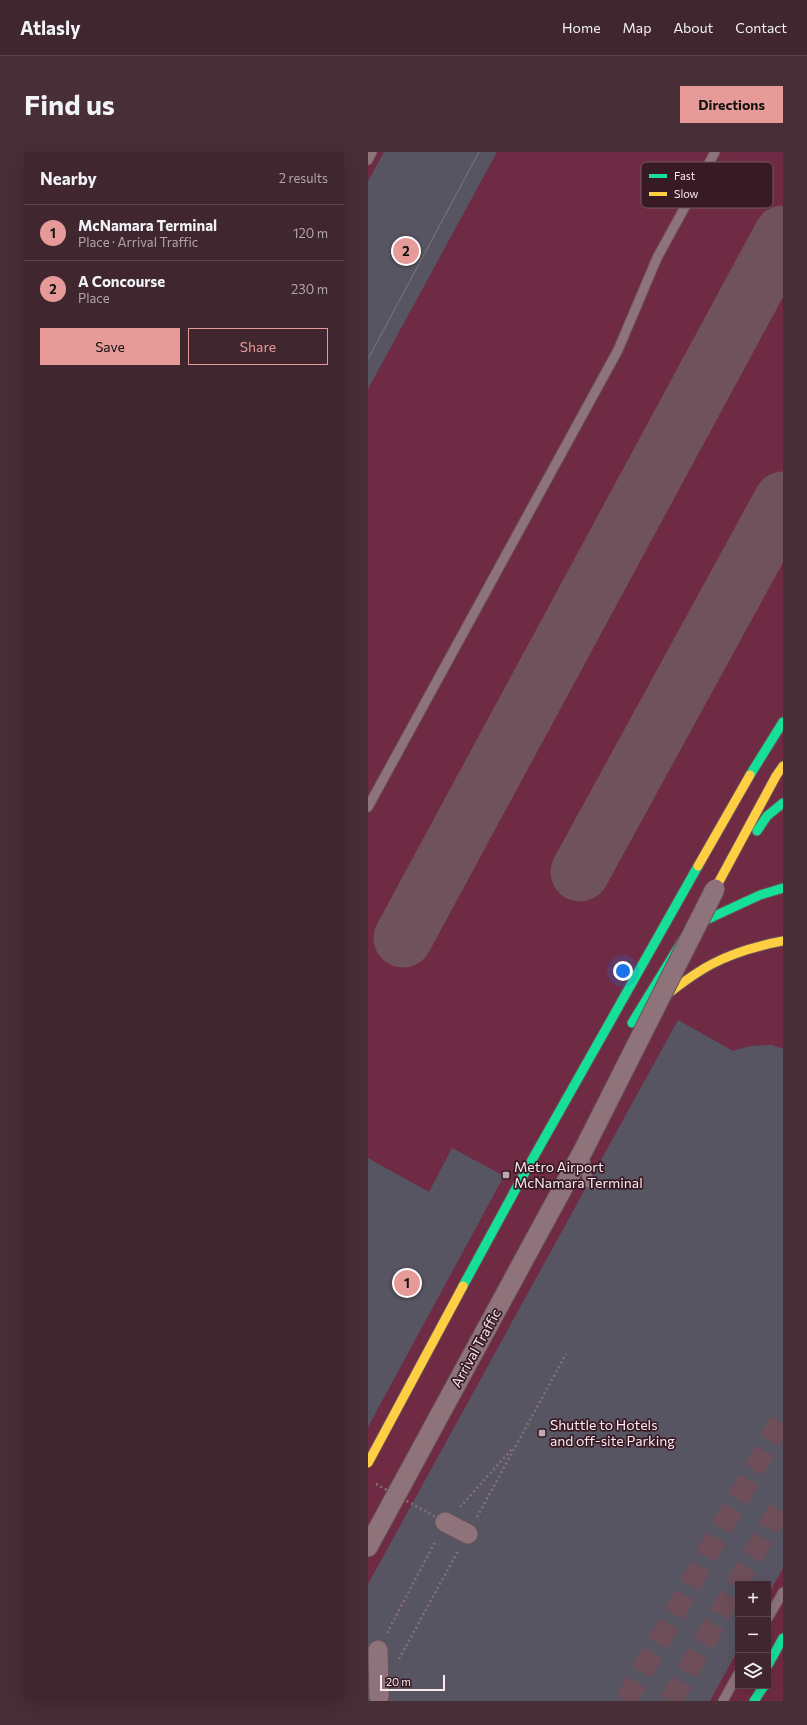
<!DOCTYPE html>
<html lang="en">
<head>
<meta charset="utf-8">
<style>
  :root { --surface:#40262f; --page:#472e37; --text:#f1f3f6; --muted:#aea5aa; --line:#59434b; --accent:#e69b98 }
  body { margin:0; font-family:Commissioner,sans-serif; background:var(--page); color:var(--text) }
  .controls { position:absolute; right:12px; bottom:12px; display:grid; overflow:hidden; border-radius:0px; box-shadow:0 4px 16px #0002 }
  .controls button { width:36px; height:36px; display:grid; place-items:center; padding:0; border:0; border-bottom:1px solid var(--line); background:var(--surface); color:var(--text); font:20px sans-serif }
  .scale { position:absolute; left:12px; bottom:10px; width:65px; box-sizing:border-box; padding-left:4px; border:2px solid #fae9ed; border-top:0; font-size:11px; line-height:14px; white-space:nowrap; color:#fae9ed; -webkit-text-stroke:3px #381a24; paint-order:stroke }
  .you { position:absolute; left:255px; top:819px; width:14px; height:14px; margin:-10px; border:3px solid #fff; border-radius:50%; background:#1a73e8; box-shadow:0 0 0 6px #1a73e833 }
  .badge { display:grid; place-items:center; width:26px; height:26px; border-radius:50%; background:var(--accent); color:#111; font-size:13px; font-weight:700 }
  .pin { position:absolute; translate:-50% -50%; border:2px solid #fff; box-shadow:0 1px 4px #0006 }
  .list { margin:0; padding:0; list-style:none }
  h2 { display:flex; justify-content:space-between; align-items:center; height:52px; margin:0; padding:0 16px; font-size:17px }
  h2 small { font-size:13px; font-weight:400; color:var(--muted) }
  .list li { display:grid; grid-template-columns:26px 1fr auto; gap:12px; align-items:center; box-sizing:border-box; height:56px; padding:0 16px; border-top:1px solid var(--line) }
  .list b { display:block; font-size:15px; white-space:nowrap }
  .list p { margin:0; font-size:13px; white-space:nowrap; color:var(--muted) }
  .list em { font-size:13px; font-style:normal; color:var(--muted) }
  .actions { display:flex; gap:8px; padding:12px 16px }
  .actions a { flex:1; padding:9px 0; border:1px solid var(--accent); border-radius:0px; text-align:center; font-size:14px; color:var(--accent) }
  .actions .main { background:var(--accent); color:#111 }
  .icon { flex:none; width:22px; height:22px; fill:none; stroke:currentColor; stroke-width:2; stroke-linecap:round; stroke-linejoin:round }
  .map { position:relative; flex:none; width:415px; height:1549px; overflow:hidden; border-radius:0px }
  header { display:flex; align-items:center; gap:24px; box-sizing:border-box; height:56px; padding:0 20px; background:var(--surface); border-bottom:1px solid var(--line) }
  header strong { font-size:19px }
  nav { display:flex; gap:22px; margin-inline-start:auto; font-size:14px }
  .intro { display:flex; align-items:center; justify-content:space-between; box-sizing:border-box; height:96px; padding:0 24px }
  h1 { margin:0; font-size:28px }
  .button { padding:10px 18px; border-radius:0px; background:var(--accent); color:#111; font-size:14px; font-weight:700 }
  main { display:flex; gap:24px; padding:0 24px }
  aside { flex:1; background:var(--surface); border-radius:0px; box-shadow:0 4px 16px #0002 }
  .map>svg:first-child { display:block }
  .built { fill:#6e2b43; fill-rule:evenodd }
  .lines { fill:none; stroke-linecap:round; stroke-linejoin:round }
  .taxiway { stroke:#70525c; stroke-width:59 }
  .building { fill:#575562 }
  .highway-tunnel { stroke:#6e4e59; stroke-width:22; stroke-dasharray:22 11; stroke-linecap:butt }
  .lane-casing { stroke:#6a515a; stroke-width:11 }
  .street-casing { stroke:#6a515a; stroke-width:21 }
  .fast-casing { stroke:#6a515a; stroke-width:11 }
  .slow-casing { stroke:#6a515a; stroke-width:11 }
  .path { stroke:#886f77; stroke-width:2.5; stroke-dasharray:2 3; stroke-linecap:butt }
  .lane { stroke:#8e737b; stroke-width:9 }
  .street { stroke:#8e737b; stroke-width:19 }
  .fast { stroke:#16e098; stroke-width:9 }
  .slow { stroke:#ffcf43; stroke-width:9 }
  .tram { stroke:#8b727a; stroke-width:1 }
  .street-bridge-casing { stroke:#6a515a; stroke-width:21; stroke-linecap:butt }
  .fast-bridge-casing { stroke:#6a515a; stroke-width:11; stroke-linecap:butt }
  .slow-bridge-casing { stroke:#6a515a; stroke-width:11; stroke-linecap:butt }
  .path-bridge { stroke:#886f77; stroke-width:2.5; stroke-dasharray:2 3; stroke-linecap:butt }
  .street-bridge { stroke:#8e737b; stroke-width:19 }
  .fast-bridge { stroke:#16e098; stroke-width:9 }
  .slow-bridge { stroke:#ffcf43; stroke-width:9 }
  .poi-dot { fill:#c0a9b0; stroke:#381a24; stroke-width:1.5 }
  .labels { text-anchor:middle; stroke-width:3.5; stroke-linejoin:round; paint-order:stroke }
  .poi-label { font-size:14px; fill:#fae9ed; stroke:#381a24; text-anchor:start }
  .street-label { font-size:14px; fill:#fae9ed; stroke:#381a24 }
  .key { fill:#381a24; stroke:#725860; stroke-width:1 }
  .key-label { font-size:11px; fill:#fae9ed }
</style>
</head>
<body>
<header>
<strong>Atlasly</strong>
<nav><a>Home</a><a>Map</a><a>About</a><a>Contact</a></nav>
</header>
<div class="intro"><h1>Find us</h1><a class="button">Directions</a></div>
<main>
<aside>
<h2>Nearby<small>2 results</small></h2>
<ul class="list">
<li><span class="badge">1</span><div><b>McNamara Terminal</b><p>Place · Arrival Traffic</p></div><em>120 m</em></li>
<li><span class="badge">2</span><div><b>A Concourse</b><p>Place</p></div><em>230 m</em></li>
</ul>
<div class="actions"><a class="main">Save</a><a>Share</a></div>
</aside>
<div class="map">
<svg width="415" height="1549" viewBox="0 0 415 1549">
  <rect width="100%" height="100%" fill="#55333f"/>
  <path class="built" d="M 0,0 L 415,0 L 415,1549 L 0,1549 ZM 370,1432 L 400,1432 L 400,1534 L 370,1534 Z"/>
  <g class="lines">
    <g class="taxiway">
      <path d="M 212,720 L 415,349"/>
      <path d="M 35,786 L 415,83"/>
    </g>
  </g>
  <g class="building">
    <path d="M 16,0 L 129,0 L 0,237 L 0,29 Z"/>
    <path d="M 310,868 L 365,899 L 382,894 L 404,893 L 415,897 L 415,1416 L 400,1443 L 400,1432 L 370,1432 L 370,1498 L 342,1549 L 0,1549 L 0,1432 Z"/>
    <path d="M 84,996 L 136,1024 L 0,1275 L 0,1006 L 61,1040 Z"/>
  </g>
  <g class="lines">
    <g class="highway-tunnel">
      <path d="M 258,1549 L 415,1265"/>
      <path d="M 303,1549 L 415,1350"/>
    </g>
    <g class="lane-casing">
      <g id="lane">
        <path d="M 0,8 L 4,0"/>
        <path d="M 0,655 L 250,198 L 289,106 L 347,0"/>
        <path d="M 216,1001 L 220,1031"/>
        <path d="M 400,1466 L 415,1440"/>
        <path d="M 355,1549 L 370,1522"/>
      </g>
    </g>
    <g class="street-casing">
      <g id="street">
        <path d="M 77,1370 L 100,1382"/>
        <path d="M 0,1395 L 216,997"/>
        <path d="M 10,1498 L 11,1544"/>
      </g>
    </g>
    <g class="fast-casing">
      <g id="fast">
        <path d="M 382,623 L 415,570"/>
        <path d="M 389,679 L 399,664 L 415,651"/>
        <path d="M 264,871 L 316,786 L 338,768 L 392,743 L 415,736"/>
        <path d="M 151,1031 L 330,714"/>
        <path d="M 400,1513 L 415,1486"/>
        <path d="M 386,1549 L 396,1534"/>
      </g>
    </g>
    <g class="slow-casing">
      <g id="slow">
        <path d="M 330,714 L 382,623"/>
        <path d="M 347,737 L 408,624 L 415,614"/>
        <path d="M 284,855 C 329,817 356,800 415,789"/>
      </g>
    </g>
    <g class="path">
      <path d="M 92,1355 L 145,1296"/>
      <path d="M 109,1365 L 198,1202"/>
      <path d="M 19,1481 L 68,1388"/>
      <path d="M 31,1507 L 90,1399"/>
    </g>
    <use href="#lane" class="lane"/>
    <use href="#street" class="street"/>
    <use href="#fast" class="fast"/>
    <use href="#slow" class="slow"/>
    <path class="tram" d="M 0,207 L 111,0"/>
    <g class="street-bridge-casing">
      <path id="street-bridge" d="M 216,997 L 347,737"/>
    </g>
    <g class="fast-bridge-casing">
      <path id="fast-bridge" d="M 95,1134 L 151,1031"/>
    </g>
    <g class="slow-bridge-casing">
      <path id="slow-bridge" d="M 0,1311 L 95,1134"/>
    </g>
    <path class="path-bridge" d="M 8,1332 L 77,1370"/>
    <use href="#street-bridge" class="street-bridge"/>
    <use href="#fast-bridge" class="fast-bridge"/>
    <use href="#slow-bridge" class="slow-bridge"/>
  </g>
  <g class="poi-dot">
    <rect x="134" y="1019" width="8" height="8" rx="2"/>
    <rect x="170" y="1277" width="8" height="8" rx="2"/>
  </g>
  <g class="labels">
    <g class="poi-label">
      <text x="146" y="1020">Metro Airport<tspan x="146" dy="16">McNamara Terminal</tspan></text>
      <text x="182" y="1278">Shuttle to Hotels<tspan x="182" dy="16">and off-site Parking</tspan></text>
    </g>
    <g class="street-label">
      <text transform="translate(108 1196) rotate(-61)" y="5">Arrival Traffic</text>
    </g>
  </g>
  <rect x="273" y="10" width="132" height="46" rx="6" class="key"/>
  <rect x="281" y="22" width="18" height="4" fill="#16e098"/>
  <rect x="281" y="40" width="18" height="4" fill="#ffcf43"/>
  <g class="key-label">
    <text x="306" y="28">Fast</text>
    <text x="306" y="46">Slow</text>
  </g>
</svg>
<div class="controls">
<button>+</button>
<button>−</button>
<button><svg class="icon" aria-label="layers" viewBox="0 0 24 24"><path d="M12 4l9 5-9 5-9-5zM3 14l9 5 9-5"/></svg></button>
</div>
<div class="scale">20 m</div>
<div class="you"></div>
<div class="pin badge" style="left:39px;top:1131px">1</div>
<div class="pin badge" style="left:38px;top:99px">2</div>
</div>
</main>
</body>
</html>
